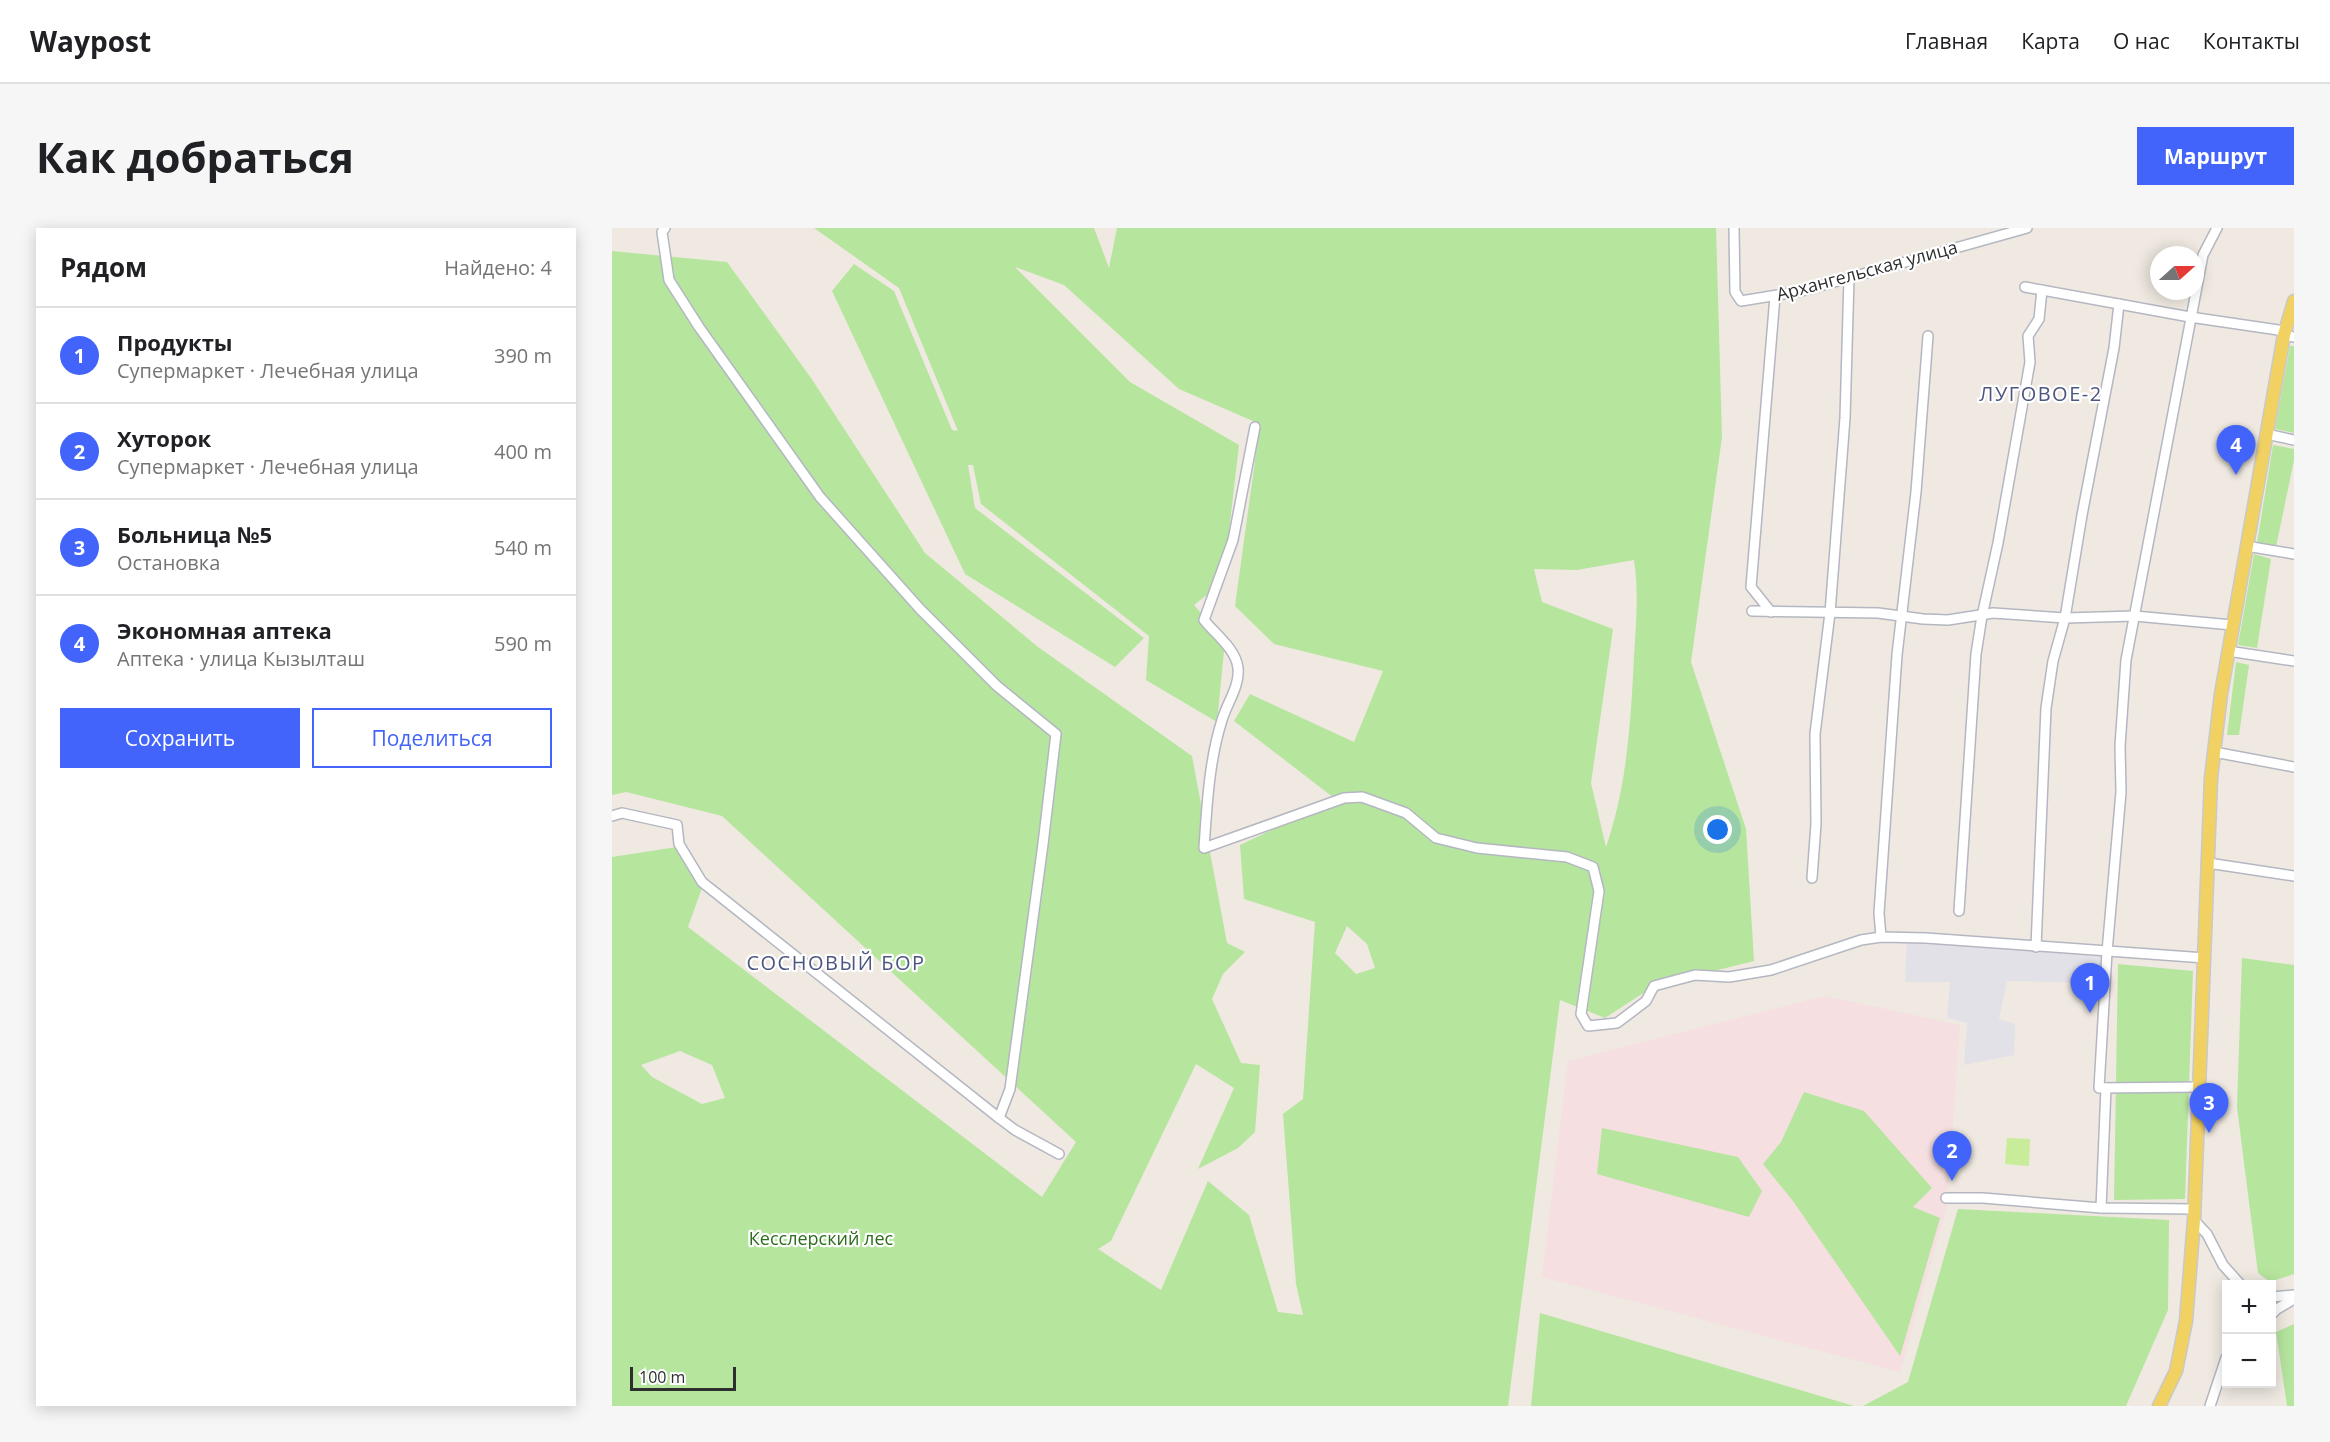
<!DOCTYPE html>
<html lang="ru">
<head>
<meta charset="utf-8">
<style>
  :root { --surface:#fff; --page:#f6f6f6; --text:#202124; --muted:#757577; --line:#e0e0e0; --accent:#4264fb }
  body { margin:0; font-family:"Open Sans",sans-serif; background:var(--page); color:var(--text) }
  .controls { position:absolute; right:18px; bottom:18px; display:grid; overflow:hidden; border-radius:0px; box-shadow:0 3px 15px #0003 }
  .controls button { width:54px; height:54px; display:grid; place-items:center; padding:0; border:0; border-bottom:2px solid var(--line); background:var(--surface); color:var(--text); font:30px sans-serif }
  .compass { position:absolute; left:1538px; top:18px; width:54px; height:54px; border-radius:50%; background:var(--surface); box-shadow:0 3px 15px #0003; rotate:69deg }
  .scale { position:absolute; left:18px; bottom:15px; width:106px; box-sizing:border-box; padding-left:6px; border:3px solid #2e2e2e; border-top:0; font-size:16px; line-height:21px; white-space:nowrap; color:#2e2e2e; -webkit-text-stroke:4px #fff; paint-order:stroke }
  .you { position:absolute; left:1106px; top:602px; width:21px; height:21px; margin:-15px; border:4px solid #fff; border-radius:50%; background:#1a73e8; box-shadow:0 0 0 9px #1a73e833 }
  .badge { display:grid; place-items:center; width:39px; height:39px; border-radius:50%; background:var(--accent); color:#fff; font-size:20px; font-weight:700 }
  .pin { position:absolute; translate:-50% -50px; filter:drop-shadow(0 2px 3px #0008) }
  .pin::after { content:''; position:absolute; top:32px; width:21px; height:18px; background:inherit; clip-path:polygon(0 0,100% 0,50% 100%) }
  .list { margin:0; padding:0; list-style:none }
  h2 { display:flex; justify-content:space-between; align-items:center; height:78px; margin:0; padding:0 24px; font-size:26px }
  h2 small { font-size:20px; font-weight:400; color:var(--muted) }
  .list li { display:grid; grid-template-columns:39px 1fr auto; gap:18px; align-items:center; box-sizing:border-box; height:96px; padding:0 24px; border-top:2px solid var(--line) }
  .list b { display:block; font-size:22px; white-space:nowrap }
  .list p { margin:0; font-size:20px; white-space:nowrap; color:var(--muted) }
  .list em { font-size:20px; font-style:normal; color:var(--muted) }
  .actions { display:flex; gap:12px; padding:18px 24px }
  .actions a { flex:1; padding:14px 0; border:2px solid var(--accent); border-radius:0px; text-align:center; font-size:21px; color:var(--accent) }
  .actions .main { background:var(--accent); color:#fff }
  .map { position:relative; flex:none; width:1682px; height:1178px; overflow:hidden; border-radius:0px }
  header { display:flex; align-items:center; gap:36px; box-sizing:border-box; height:84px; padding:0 30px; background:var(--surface); border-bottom:2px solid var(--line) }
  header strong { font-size:28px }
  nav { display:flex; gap:33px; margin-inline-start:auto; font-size:21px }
  .intro { display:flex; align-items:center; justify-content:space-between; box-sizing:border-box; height:144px; padding:0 36px }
  h1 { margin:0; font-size:42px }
  .button { padding:15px 27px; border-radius:0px; background:var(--accent); color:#fff; font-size:21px; font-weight:700 }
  main { display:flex; gap:36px; padding:0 36px }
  aside { flex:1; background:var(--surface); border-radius:0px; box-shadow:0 3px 15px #0003 }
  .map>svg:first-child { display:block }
  .industrial { fill:#e3e1e8 }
  .medical { fill:#f5dfe0 }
  .green { fill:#b6e59e; fill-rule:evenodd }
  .pitch { fill:#c9ec9a }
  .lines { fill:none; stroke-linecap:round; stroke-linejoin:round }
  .minor-casing { stroke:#b4b7c1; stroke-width:12 }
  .major-casing { stroke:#c9c9c9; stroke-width:15 }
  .minor { stroke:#fff; stroke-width:9 }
  .major { stroke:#f2d163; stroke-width:12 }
  .labels { text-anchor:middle; stroke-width:4.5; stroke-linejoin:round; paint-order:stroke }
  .street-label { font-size:18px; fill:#2e2e2e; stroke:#fff }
  .park-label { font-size:18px; fill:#2c6e1b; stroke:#fff }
  .neighbourhood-label { font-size:20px; letter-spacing:1.5px; fill:#4d5680; stroke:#fff }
</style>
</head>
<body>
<header>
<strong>Waypost</strong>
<nav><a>Главная</a><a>Карта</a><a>О нас</a><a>Контакты</a></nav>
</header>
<div class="intro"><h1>Как добраться</h1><a class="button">Маршрут</a></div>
<main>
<aside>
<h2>Рядом<small>Найдено: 4</small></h2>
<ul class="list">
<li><span class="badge">1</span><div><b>Продукты</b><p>Супермаркет · Лечебная улица</p></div><em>390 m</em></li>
<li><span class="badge">2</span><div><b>Хуторок</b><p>Супермаркет · Лечебная улица</p></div><em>400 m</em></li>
<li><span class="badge">3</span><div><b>Больница №5</b><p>Остановка</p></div><em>540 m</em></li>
<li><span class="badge">4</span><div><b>Экономная аптека</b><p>Аптека · улица Кызылташ</p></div><em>590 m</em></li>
</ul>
<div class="actions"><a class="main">Сохранить</a><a>Поделиться</a></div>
</aside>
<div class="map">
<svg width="1682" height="1178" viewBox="0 0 1682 1178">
  <rect width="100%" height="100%" fill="#efe9e1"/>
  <path class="industrial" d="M 1295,710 L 1492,726 L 1490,755 L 1395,753 L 1387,791 L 1403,796 L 1402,827 L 1352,837 L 1355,795 L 1335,790 L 1338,754 L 1293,754 Z"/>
  <path class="medical" d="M 1213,768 L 1348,797 L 1335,978 L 1288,1144 L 930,1049 L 956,833 Z"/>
  <g class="green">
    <path d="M 202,0 L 482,0 L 497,40 L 505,0 L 1104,0 L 1110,209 L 1079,434 L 1134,601 L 1142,733 L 1042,758 L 993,790 L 948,772 L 896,1178 L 0,1178 L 0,629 L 65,619 L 90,660 L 76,699 L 430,969 L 464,914 L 110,588 L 14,564 L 0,567 L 0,23 L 115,34 L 199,150 L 313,325 L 426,419 L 580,528 L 615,715 L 633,724 L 611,746 L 600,771 L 629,835 L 648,837 L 643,904 L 626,920 L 586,941 L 622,860 L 584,836 L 499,1013 L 486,1021 L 549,1062 L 596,953 L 637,987 L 666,1084 L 691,1087 L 684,1056 L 671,886 L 691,871 L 703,694 L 632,671 L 628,617 L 714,576 L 726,573 L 622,493 L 638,466 L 742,514 L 771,443 L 662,416 L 623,378 L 648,196 L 567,161 L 452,57 L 403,39 L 518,154 L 627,217 L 611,354 L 582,377 L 613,413 L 605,494 L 534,452 L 537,408 L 369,276 L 361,237 L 356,237 L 363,280 L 532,410 L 503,439 L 353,346 L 220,63 L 242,36 L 282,63 L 340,202 L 346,203 L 287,60 ZM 1022,332 C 1027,364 1024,397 1022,428 C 1019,492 1015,559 994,619 L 979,555 L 1001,401 L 930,374 L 922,341 L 965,342 ZM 735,698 L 755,716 L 763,740 L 744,746 L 723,725 ZM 68,823 L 100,837 L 113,870 L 90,876 L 40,849 L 29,837 Z"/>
    <path d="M 1678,118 L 1682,118 L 1682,205 L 1663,201 Z"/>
    <path d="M 1661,217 L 1682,221 L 1682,232 L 1664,319 L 1645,315 Z"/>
    <path d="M 1642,326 L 1659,331 L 1645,420 L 1626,417 Z"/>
    <path d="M 1624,434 L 1637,437 L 1627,507 L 1615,507 Z"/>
    <path d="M 1630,730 L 1682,737 L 1682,1046 L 1658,1054 L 1646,1045 L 1625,879 Z"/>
    <path d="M 1506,736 L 1581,743 L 1573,971 L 1502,972 Z"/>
    <path d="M 1192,864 L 1252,883 L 1320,960 L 1301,979 L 1328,990 L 1288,1128 L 1181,973 L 1151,936 L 1169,914 Z"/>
    <path d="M 990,900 L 1126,929 L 1150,963 L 1137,989 L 985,946 Z"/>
    <path d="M 1346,981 L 1557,992 L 1556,1082 L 1514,1178 L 1251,1178 L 1296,1154 Z"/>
    <path d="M 928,1085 L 1242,1178 L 919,1178 Z"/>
    <path d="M 1682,1096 L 1682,1178 L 1675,1178 L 1664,1104 Z"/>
  </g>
  <path class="pitch" d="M 1395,910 L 1418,911 L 1417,938 L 1393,936 Z"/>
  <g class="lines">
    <g class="minor-casing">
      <g id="minor">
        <path d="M 53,0 L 50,4 L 57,52 L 87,99 L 208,269 L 308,381 L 385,458 L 444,506 L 431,616 L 398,861 L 387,890"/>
        <path d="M 1122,0 L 1123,64 L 1129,73 L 1190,63 L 1415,0"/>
        <path d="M 1413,59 L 1578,89 L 1673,103"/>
        <path d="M 1672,107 L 1682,109"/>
        <path d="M 643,199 L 621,312 L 592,392 C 603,406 624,421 626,440 C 628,458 615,475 610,492 C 597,533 595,577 592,620 L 732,570 L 750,569 L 794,585 L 824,610 L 865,620 L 955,629 L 981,639 L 987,663 L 969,786 L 976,798 L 1005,795 L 1034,773 L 1042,758 L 1083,747 L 1117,749 L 1159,742 L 1249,712 L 1269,709 L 1314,710 L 1593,730"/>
        <path d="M 1654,206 L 1682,212"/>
        <path d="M 1634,318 L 1682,326"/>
        <path d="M 1140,383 L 1266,385 L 1311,391 L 1336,392 L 1381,385 L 1453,390 L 1523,388 L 1620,397"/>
        <path d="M 1159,384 L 1139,359 L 1163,68"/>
        <path d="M 1616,423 L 1682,433"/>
        <path d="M 1602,524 L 1682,539"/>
        <path d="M 0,588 L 10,585 L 65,597 L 67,616 L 90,654 L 387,890 L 403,902 L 447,926"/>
        <path d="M 1596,635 L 1682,648"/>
        <path d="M 1200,650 L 1204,596 L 1203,506 L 1218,385 L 1233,190 L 1237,50"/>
        <path d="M 1347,683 L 1364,426 L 1370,388 L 1386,315 L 1418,134 L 1416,108 L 1427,91 L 1430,62"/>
        <path d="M 1269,709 L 1267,685 L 1285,427 L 1304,264 L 1316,108"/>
        <path d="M 1424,719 L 1434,480 L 1441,433 L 1453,390 L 1470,287 L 1502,120 L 1507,76"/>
        <path d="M 1587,859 L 1487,860 L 1495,724 L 1509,564 L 1508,518 L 1514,432 L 1591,27 L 1605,0"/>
        <path d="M 1334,970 L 1371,970 L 1489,980 L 1582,981"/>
        <path d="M 1489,980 L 1494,860"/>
        <path d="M 1582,992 L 1595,1006 L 1611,1037 L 1628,1056"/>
        <path d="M 1660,1069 L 1682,1067"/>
        <path d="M 1660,1086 L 1665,1081 L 1682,1071"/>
        <path d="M 1598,1178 L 1614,1130"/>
      </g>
    </g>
    <g class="major-casing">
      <path id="major" d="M 1547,1178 L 1564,1143 L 1574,1093 L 1582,992 L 1599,550 L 1609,466 L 1672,107 L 1682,73"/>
    </g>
    <use href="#minor" class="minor"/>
    <use href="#major" class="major"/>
  </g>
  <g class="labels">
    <g class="street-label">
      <text transform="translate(1255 43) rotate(-15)" y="6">Архангельская улица</text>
    </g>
    <g class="park-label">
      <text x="209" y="1017">Кесслерский лес</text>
    </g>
    <g class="neighbourhood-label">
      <text x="1429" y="173">ЛУГОВОЕ-2</text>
      <text x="224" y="742">СОСНОВЫЙ БОР</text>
    </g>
  </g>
</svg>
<div class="controls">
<button>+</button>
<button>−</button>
</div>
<svg class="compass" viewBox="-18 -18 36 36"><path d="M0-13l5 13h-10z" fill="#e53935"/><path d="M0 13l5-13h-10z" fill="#757577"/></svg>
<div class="scale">100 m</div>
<div class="you"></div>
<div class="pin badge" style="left:1478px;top:785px">1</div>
<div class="pin badge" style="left:1340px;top:953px">2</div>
<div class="pin badge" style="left:1597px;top:905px">3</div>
<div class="pin badge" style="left:1624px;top:247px">4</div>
</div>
</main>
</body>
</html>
